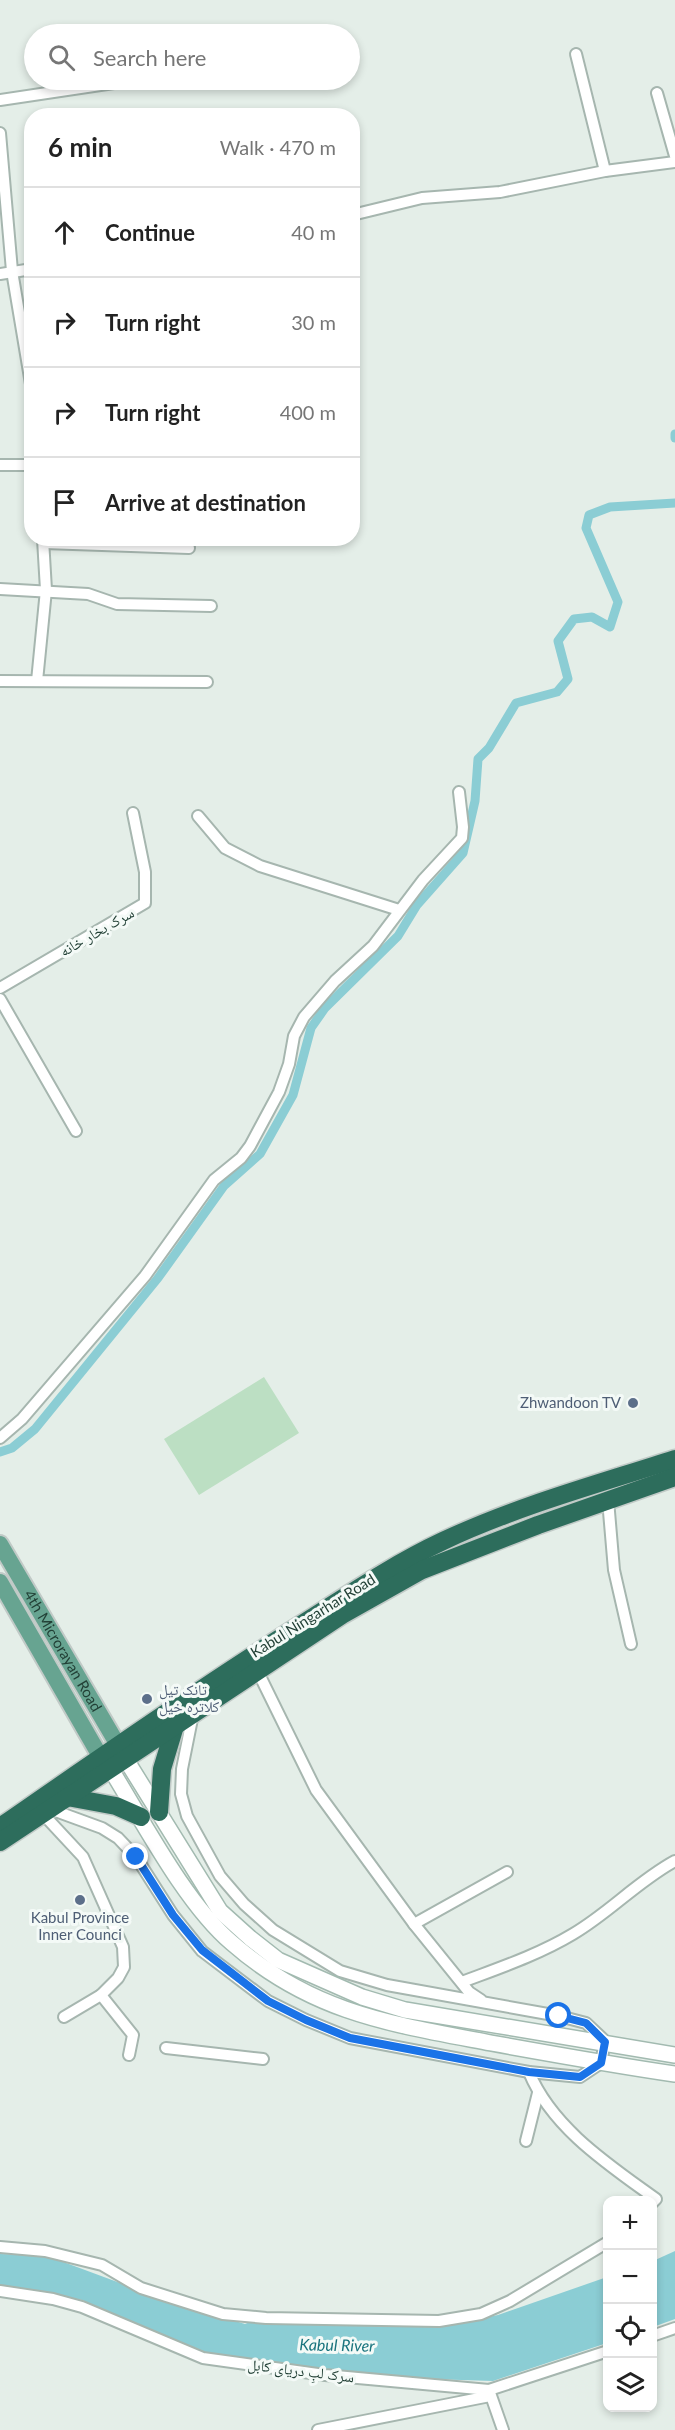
<!DOCTYPE html>
<html lang="en">
<head>
<meta charset="utf-8">
<style>
  :root { --surface:#fff; --page:#f2f2f2; --text:#222; --muted:#767676; --line:#e0e0e0 }
  body { margin:0; font-family:Lato,"Noto Naskh Arabic",sans-serif; background:var(--page); color:var(--text) }
  .controls { position:absolute; right:18px; bottom:18px; display:grid; overflow:hidden; border-radius:12px; box-shadow:0 3px 9px #0003 }
  .controls button { width:54px; height:54px; display:grid; place-items:center; padding:0; border:0; border-bottom:2px solid var(--line); background:var(--surface); color:var(--text); font:30px sans-serif }
  .stop { position:absolute; width:18px; height:18px; margin:-14px; border:4px solid #1a73e8; border-radius:50%; background:#fff }
  .stop.end { background:#1a73e8; border-color:#fff; box-shadow:0 2px 6px #0008 }
  .list { margin:0; padding:0; list-style:none }
  h2 { display:flex; justify-content:space-between; align-items:center; height:78px; margin:0; padding:0 24px; font-size:26px }
  h2 small { font-size:20px; font-weight:400; color:var(--muted) }
  .list li { display:grid; grid-template-columns:39px 1fr auto; gap:18px; align-items:center; box-sizing:border-box; height:90px; padding:0 24px; border-top:2px solid var(--line) }
  .list b { display:block; font-size:22px; white-space:nowrap }
  .list em { font-size:20px; font-style:normal; color:var(--muted) }
  .icon { flex:none; width:33px; height:33px; fill:none; stroke:currentColor; stroke-width:2; stroke-linecap:round; stroke-linejoin:round }
  .map { position:relative; flex:none; width:675px; height:2430px; overflow:hidden }
  .search { position:absolute; background:var(--surface); box-shadow:0 3px 9px #0003; left:24px; top:24px; width:336px; height:66px; display:flex; align-items:center; gap:15px; box-sizing:border-box; padding:0 21px; border-radius:33px; color:var(--muted); font-size:22px }
  .panel { position:absolute; background:var(--surface); box-shadow:0 3px 9px #0003; left:24px; top:108px; width:336px; height:438px; border-radius:24px }
  .map>svg:first-child { display:block }
  .green { fill:#bcdfc3 }
  .water { fill:#8bcdd4 }
  .lines { fill:none; stroke-linecap:round; stroke-linejoin:round }
  .canal { stroke:#8bcdd4; stroke-width:9 }
  .street-casing { stroke:#a6b6af; stroke-width:14 }
  .secondary-casing { stroke:#a2bab0; stroke-width:18 }
  .primary-casing { stroke:#c1cac7; stroke-width:20 }
  .highway-casing { stroke:#c1cac7; stroke-width:21 }
  .street { stroke:#fff; stroke-width:10 }
  .secondary { stroke:#fff; stroke-width:15 }
  .primary { stroke:#67a491; stroke-width:16 }
  .highway { stroke:#2d6d5c; stroke-width:18 }
  .route { stroke:#1a73e8; stroke-width:8 }
  .service-dot { fill:#5c6f8a; stroke:#f4faf7; stroke-width:2 }
  .labels { text-anchor:middle; stroke-width:6; stroke-linejoin:round; paint-order:stroke }
  .street-label { font-size:15px; fill:#224036; stroke:#f4faf7 }
  .service-label { font-size:15px; fill:#4e5e75; stroke:#f4faf7; text-anchor:end }
  .water-label { font-size:16px; font-style:italic; fill:#1a747e; stroke:#f4faf7 }
</style>
</head>
<body>
<div class="map">
<svg width="675" height="2430" viewBox="0 0 675 2430">
  <rect width="100%" height="100%" fill="#e4eee8"/>
  <path class="green" d="M 264,1377 L 299,1433 L 199,1495 L 164,1439 Z"/>
  <g class="water">
    <path d="M 675,2251 L 675,2319 L 653,2327 L 653,2261 Z"/>
    <path d="M 0,2254 L 40,2255 L 58,2260 L 166,2300 L 245,2324 L 250,2322 L 251,2318 L 441,2326 L 498,2315 L 607,2277 L 607,2343 L 493,2381 L 398,2378 L 326,2371 L 203,2353 L 157,2335 L 82,2300 L 0,2287 Z"/>
  </g>
  <g class="lines">
    <g class="canal">
      <path d="M 675,434 L 675,438"/>
      <path d="M 0,1452 L 12,1448 L 35,1429 L 158,1278 L 224,1186 L 260,1154 L 293,1095 L 311,1028 L 325,1008 L 398,936 L 417,905 L 463,853 L 475,801 L 478,759 L 489,748 L 516,703 L 557,692 L 568,679 L 558,641 L 574,619 L 592,617 L 610,627 L 618,602 L 586,528 L 589,515 L 610,507 L 675,503"/>
    </g>
    <g class="street-casing">
      <g id="street">
        <path d="M 576,54 L 605,171"/>
        <path d="M 657,93 L 675,156"/>
        <path d="M 0,100 L 134,80"/>
        <path d="M 0,133 L 12,271 L 32,390"/>
        <path d="M 352,215 L 422,198 L 500,192 L 605,171 L 675,162"/>
        <path d="M 0,274 L 32,269"/>
        <path d="M 0,465 L 32,465"/>
        <path d="M 44,543 L 189,548"/>
        <path d="M 0,589 L 88,594 L 117,604 L 211,606"/>
        <path d="M 0,681 L 207,682"/>
        <path d="M 37,681 L 46,590 L 43,539"/>
        <path d="M 198,816 L 225,848 L 260,866 L 399,910"/>
        <path d="M 0,988 L 145,903 L 145,872 L 133,813"/>
        <path d="M 0,999 L 76,1131"/>
        <path d="M 0,1438 L 22,1419 L 145,1276 L 214,1180 L 241,1158 L 250,1146 L 279,1092 L 289,1064 L 294,1036 L 304,1017 L 335,981 L 373,946 L 423,880 L 462,838 L 463,827 L 459,792"/>
        <path d="M 608,1500 L 614,1570 L 631,1644"/>
        <path d="M 258,1672 L 316,1790 L 414,1924 L 469,1992 L 481,2000"/>
        <path d="M 50,1809 L 102,1828 L 118,1838 L 136,1857 L 173,1915 L 202,1951 L 268,2001 L 306,2020 L 350,2038 L 529,2072 L 580,2077 L 601,2063 L 605,2041 L 586,2023 L 559,2016 L 387,1985 L 340,1971 L 273,1930 L 244,1904 L 220,1876 L 187,1816 L 181,1794 L 182,1769 L 193,1714"/>
        <path d="M 43,1814 L 83,1857 L 123,1947 L 124,1967 L 118,1978 L 101,1995 L 64,2017"/>
        <path d="M 414,1924 L 507,1872"/>
        <path d="M 462,1982 C 499,1968 538,1955 573,1934 C 609,1913 638,1881 675,1861"/>
        <path d="M 101,1995 L 133,2035 L 129,2055"/>
        <path d="M 166,2048 L 263,2059"/>
        <path d="M 529,2072 C 552,2128 609,2165 656,2199 L 652,2203"/>
        <path d="M 526,2141 L 538,2093"/>
        <path d="M 0,2247 L 45,2251 L 102,2265 L 141,2288 L 223,2314 L 266,2318 L 439,2321 L 481,2314 L 510,2301 L 608,2242"/>
        <path d="M 0,2291 L 53,2299 L 82,2307 L 203,2358 L 325,2375 L 489,2390 L 608,2351"/>
        <path d="M 652,2336 L 675,2328"/>
        <path d="M 489,2390 L 503,2430"/>
        <path d="M 318,2430 L 490,2396"/>
      </g>
    </g>
    <g class="secondary-casing">
      <g id="secondary">
        <path d="M 125,1758 L 220,1911 L 250,1938 L 278,1960 L 362,1997 L 405,2010 L 675,2055"/>
        <path d="M 110,1768 C 143,1821 185,1903 232,1943 C 312,2013 391,2024 491,2043 C 552,2054 613,2065 675,2074"/>
      </g>
    </g>
    <g class="primary-casing">
      <g id="primary">
        <path id="s1" d="M 0,1544 L 125,1757"/>
        <path d="M 0,1582 L 100,1756 L 109,1767"/>
      </g>
    </g>
    <g class="highway-casing">
      <g id="highway">
        <path d="M 67,1797 L 116,1806 L 141,1817"/>
        <path d="M 159,1812 L 162,1769 L 175,1726"/>
        <path d="M 0,1827 C 100,1758 199,1689 302,1624 C 348,1595 394,1564 443,1541 C 517,1506 598,1484 675,1459"/>
        <path d="M 0,1842 L 342,1615 L 422,1570 L 538,1525 L 675,1477"/>
      </g>
    </g>
    <use href="#street" class="street"/>
    <use href="#secondary" class="secondary"/>
    <use href="#primary" class="primary"/>
    <use href="#highway" class="highway"/>
  </g>
  <g class="lines">
    <path class="route" d="M 136,1857 L 173,1915 L 202,1950 L 268,2001 L 306,2020 L 350,2038 L 529,2072 L 580,2077 L 601,2063 L 605,2042 L 586,2023 L 559,2016"/>
  </g>
  <g class="service-dot">
    <circle cx="633" cy="1403" r="6"/>
    <circle cx="147" cy="1699" r="6"/>
    <circle cx="80" cy="1900" r="6"/>
  </g>
  <g class="labels">
    <g class="street-label">
      <text transform="translate(97 932) rotate(-30)" y="5">سرک بخار خانه</text>
      <text transform="translate(313 1616) rotate(-32)" y="5">Kabul Ningarhar Road</text>
      <text dy="5" stroke="none"><textPath href="#s1" startOffset="124">4th Microrayan Road</textPath></text>
      <text transform="translate(301 2371) rotate(7)" y="5">سرک لبِ دریای کابل</text>
    </g>
    <g class="service-label">
      <text x="621" y="1408">Zhwandoon TV</text>
      <text x="159" y="1695" text-anchor="start">تانک تیل<tspan x="159" dy="17">کلاتره خیل</tspan></text>
      <text x="80" y="1923" text-anchor="middle">Kabul Province<tspan x="80" dy="17">Inner Counci</tspan></text>
    </g>
    <g class="water-label">
      <text transform="translate(337 2345) rotate(1)" y="6">Kabul River</text>
    </g>
  </g>
</svg>
<div class="controls">
<button>+</button>
<button>−</button>
<button><svg class="icon" aria-label="locate" viewBox="0 0 24 24"><circle cx="12" cy="12" r="6"/><path d="M12 2v4M12 18v4M2 12h4M18 12h4"/></svg></button>
<button><svg class="icon" aria-label="layers" viewBox="0 0 24 24"><path d="M12 4l9 5-9 5-9-5zM3 14l9 5 9-5"/></svg></button>
</div>
<div class="stop" style="left:559px;top:2016px"></div>
<div class="stop end" style="left:136px;top:1857px"></div>
<div class="search"><svg class="icon" aria-label="search" viewBox="0 0 24 24"><circle cx="10" cy="10" r="6"/><path d="M15 15l6 6"/></svg>Search here</div>
<section class="panel">
<h2>6 min<small>Walk · 470 m</small></h2>
<ul class="list">
<li><svg class="icon" aria-label="ahead" viewBox="0 0 24 24"><path d="M12 20V5M6 11l6-6 6 6"/></svg><div><b>Continue</b></div><em>40 m</em></li>
<li><svg class="icon" aria-label="right" viewBox="0 0 24 24"><path d="M7 20v-9h11M14 6l5 5-5 5"/></svg><div><b>Turn right</b></div><em>30 m</em></li>
<li><svg class="icon" aria-label="right" viewBox="0 0 24 24"><path d="M7 20v-9h11M14 6l5 5-5 5"/></svg><div><b>Turn right</b></div><em>400 m</em></li>
<li><svg class="icon" aria-label="arrive" viewBox="0 0 24 24"><path d="M6 21V4h12l-3 4 3 4H6"/></svg><div><b>Arrive at destination</b></div></li>
</ul>
</section>
</div>
</body>
</html>
